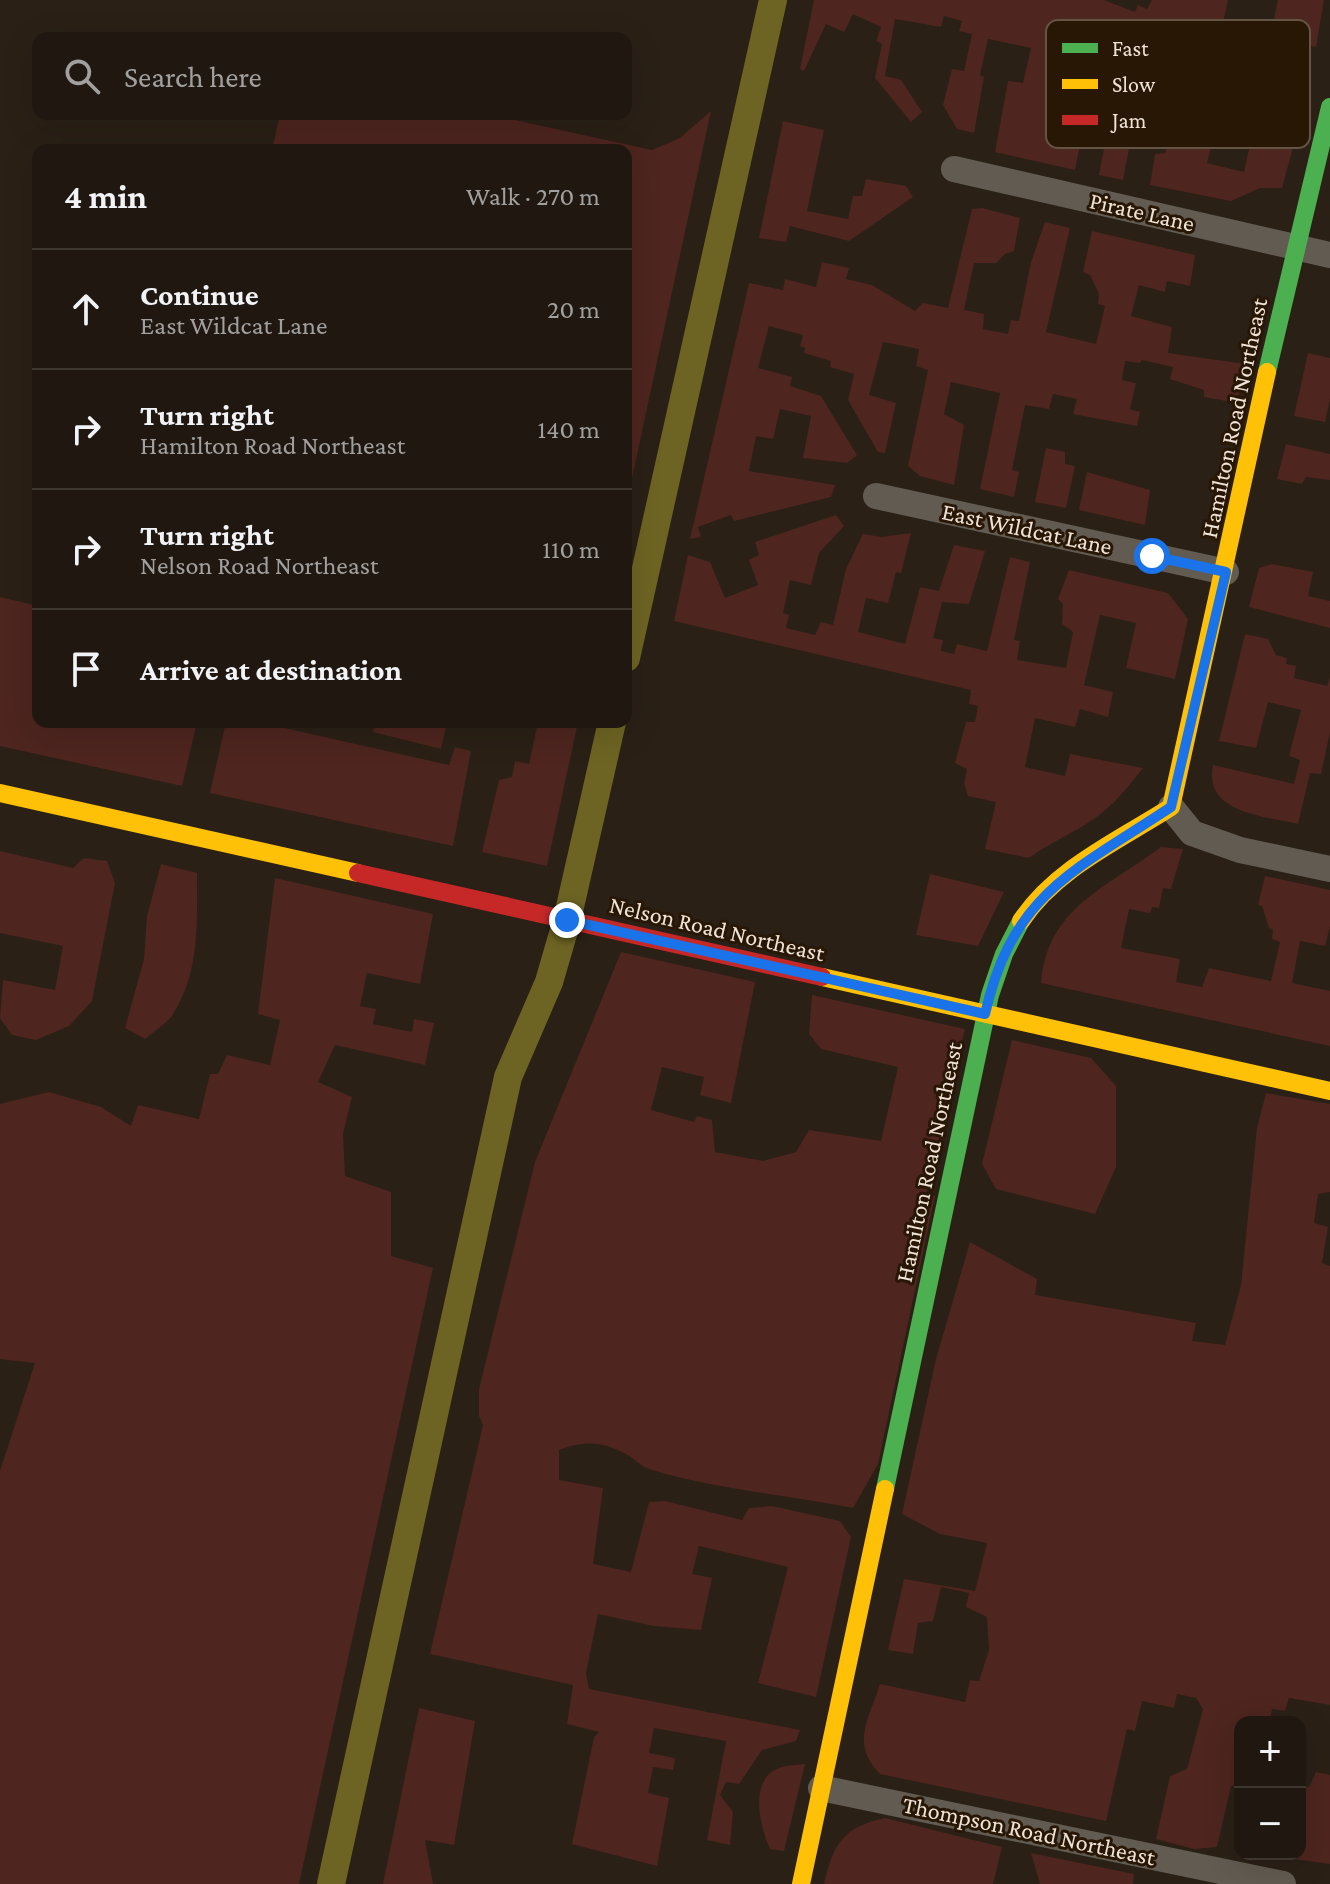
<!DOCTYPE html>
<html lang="en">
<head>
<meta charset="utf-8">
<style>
  :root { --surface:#201810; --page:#282119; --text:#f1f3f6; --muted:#a2a09f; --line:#3d3730 }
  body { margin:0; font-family:"Crimson Pro",serif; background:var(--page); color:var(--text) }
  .controls { position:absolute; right:24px; bottom:24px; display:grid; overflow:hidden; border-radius:16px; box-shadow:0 8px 32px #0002 }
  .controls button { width:72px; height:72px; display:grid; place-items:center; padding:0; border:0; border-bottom:2px solid var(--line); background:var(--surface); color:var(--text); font:40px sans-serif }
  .stop { position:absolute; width:24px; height:24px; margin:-18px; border:6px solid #1a73e8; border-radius:50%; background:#fff }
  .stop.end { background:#1a73e8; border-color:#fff; box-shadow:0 2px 8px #0008 }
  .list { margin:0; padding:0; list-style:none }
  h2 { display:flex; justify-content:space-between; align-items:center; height:104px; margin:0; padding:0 32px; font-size:34px }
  h2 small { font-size:26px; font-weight:400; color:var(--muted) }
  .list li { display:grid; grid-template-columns:52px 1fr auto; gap:24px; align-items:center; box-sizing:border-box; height:120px; padding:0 32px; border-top:2px solid var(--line) }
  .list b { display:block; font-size:30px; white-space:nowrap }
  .list p { margin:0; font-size:26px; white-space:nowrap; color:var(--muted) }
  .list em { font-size:26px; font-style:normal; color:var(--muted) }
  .icon { flex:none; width:44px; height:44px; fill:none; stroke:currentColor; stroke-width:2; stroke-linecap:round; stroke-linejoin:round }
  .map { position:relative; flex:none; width:1330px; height:1884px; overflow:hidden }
  .search { position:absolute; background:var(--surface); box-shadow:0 8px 32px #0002; left:32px; top:32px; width:600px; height:88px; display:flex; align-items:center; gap:20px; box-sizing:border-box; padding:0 28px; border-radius:16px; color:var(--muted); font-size:30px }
  .panel { position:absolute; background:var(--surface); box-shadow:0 8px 32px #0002; left:32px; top:144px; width:600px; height:584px; border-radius:16px }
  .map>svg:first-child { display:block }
  .green { fill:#4e251f }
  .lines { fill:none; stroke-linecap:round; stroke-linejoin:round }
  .canal { stroke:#6d6423; stroke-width:28 }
  .street { stroke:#625b52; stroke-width:26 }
  .fast { stroke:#4caf50; stroke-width:18 }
  .slow { stroke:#ffc107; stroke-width:18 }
  .jam { stroke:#c62828; stroke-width:18 }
  .route { stroke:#1a73e8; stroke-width:10 }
  .labels { text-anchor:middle; stroke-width:6; stroke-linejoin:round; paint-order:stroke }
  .street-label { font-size:24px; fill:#efe3d7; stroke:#281705 }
  .key { fill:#281705; stroke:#645444; stroke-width:2 }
  .key-label { font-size:22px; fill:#efe3d7 }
</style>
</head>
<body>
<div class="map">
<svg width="1330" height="1884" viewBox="0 0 1330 1884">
  <rect width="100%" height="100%" fill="#2a2016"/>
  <g class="green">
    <path d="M 814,0 L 1104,0 L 1135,12 L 1138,5 L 1147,9 L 1152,0 L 1228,0 L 1217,51 L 1211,54 L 1200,127 L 1215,131 L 1207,163 L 1244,172 L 1251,140 L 1262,141 L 1264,125 L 1297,133 L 1282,188 L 1260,188 L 1231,201 L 1150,185 L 1155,154 L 1165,153 L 1181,96 L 1134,84 L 1125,120 L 1134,122 L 1123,180 L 1099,175 L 1118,74 L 1105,71 L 1106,60 L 1084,55 L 1081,66 L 1072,64 L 1070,72 L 1057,70 L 1051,99 L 1065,102 L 1064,110 L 1080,113 L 1077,127 L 1083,129 L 1075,170 L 995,152 L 1008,81 L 1023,83 L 1031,48 L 988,39 L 980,75 L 984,77 L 974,133 L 957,129 L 943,105 L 952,69 L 964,71 L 972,34 L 959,31 L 962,21 L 944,16 L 941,27 L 895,19 L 885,76 L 901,80 L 922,112 L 911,122 L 875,78 L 882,44 L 876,41 L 881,27 L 853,14 L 844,32 L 826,24 L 804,71 L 800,69 Z"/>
    <path d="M 1278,0 L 1324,0 L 1316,47 L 1270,38 Z"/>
    <path d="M 711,111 L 626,506 L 626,150 L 272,150 L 280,114 L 487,114 L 652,150 L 680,138 Z"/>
    <path d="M 783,121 L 824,130 L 807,211 L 848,219 L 853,196 L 862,196 L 866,179 L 906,186 L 913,197 L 849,241 L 790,226 L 786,242 L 759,238 Z"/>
    <path d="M 982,208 L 1020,218 L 1014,251 L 1005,254 L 996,263 L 974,263 L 964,310 L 984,314 L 983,329 L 1008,334 L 1011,320 L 1019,321 L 1031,262 L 1045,222 L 1070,228 L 1046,332 L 1096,344 L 1105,306 L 1098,304 L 1099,294 L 1090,275 L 1083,272 L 1092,231 L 1195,255 L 1190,286 L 1167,281 L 1165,292 L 1139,285 L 1131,316 L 1172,327 L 1168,353 L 1245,364 L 1237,403 L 1204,397 L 1204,390 L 1170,379 L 1173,367 L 1142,360 L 1140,363 L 1125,361 L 1122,380 L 1136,383 L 1130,409 L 1140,412 L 1137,426 L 1073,414 L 1077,399 L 1053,394 L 1049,409 L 1025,405 L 1012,470 L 1019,472 L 1014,497 L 980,489 L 1000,393 L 951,382 L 944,414 L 964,425 L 954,485 L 920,476 L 908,466 L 928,370 L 916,366 L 919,349 L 883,342 L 869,395 L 896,403 L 885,453 L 878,452 L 848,400 L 854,374 L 830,367 L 831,361 L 804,353 L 805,348 L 800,346 L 803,335 L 769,326 L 758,368 L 792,377 L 790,386 L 821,396 L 857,455 L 847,463 L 803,458 L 811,416 L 780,409 L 773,439 L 756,436 L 749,471 L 835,485 L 831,497 L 734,521 L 731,515 L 698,527 L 701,537 L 690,539 L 749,283 L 783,290 L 785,279 L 816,287 L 822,262 L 849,268 L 846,279 L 872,285 L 915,311 L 923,303 L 948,308 L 972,209 Z"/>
    <path d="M 1308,353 L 1330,358 L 1330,399 L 1325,422 L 1294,416 Z"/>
    <path d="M 1286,444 L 1330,454 L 1330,480 L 1306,477 L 1302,484 L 1277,479 Z"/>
    <path d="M 1046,448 L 1065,452 L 1065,464 L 1075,466 L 1066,508 L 1035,502 Z"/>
    <path d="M 1087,472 L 1150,490 L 1145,525 L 1079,510 Z"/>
    <path d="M 836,515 L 844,526 L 819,553 L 811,585 L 790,580 L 783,613 L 789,615 L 786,628 L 815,635 L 821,622 L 833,625 L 846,569 L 863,534 L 882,537 L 911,533 L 901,573 L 896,572 L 888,603 L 866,598 L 858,632 L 905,644 L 920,587 L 939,591 L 954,545 L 985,551 L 969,604 L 942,602 L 933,638 L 943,640 L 941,651 L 954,654 L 957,644 L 987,651 L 1010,557 L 1030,562 L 1014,640 L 1020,641 L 1017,660 L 1066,668 L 1073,632 L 1062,624 L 1063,604 L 1058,599 L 1069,570 L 1168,593 L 1188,619 L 1175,679 L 1126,668 L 1136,623 L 1100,615 L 1084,685 L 1113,692 L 1108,717 L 1080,709 L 1075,727 L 1035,718 L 1025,767 L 1065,776 L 1070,754 L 1143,768 C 1129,786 1113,806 1094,819 C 1073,833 1050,843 1029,858 L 985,849 L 996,802 L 968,796 L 964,783 L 967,769 L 955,763 L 966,722 L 975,722 L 978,706 L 969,704 L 971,690 L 674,621 L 688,555 L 710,562 L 725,598 L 758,585 L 749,560 L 759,555 L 755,542 Z"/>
    <path d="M 1272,564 L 1313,572 L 1308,596 L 1330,601 L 1330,628 L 1249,607 L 1259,568 Z"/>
    <path d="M 0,597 L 38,606 L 38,722 L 197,722 L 182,786 L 0,746 Z"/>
    <path d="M 1245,634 L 1268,639 L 1276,655 L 1287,658 L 1286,664 L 1296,666 L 1294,678 L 1327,686 L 1330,677 L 1330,732 L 1321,774 L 1310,773 L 1298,824 C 1264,816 1203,813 1213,765 L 1294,784 L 1300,760 L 1289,756 L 1301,710 L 1268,702 L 1256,748 L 1219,741 Z"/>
    <path d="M 226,722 L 258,722 L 449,765 L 455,747 L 471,751 L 453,846 L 210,793 Z"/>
    <path d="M 375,722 L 405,726 L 406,722 L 447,722 L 441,749 L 373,732 Z"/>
    <path d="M 538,722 L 578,722 L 547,866 L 482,852 L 499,780 L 512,777 L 515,761 L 529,764 Z"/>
    <path d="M 1161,847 L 1183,849 L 1171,889 L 1163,888 L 1159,908 L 1152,907 L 1150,913 L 1129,909 L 1121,948 L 1180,959 L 1176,982 L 1202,987 L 1209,968 L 1271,981 L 1280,942 L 1272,939 L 1273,929 L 1269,928 L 1262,906 L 1258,905 L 1265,876 L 1330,890 L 1330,926 L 1325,946 L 1300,941 L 1292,983 L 1330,991 L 1330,1046 L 1041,983 C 1047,907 1108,887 1161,847 Z"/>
    <path d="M 0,851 L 73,868 L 84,858 L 107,861 L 115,883 L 92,1001 L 69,1026 L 36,1040 L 12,1035 L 0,1018 L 3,980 L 55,990 L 63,946 L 0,933 Z"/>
    <path d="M 161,864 L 197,873 C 197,920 200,973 173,1014 C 167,1024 154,1031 145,1039 L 125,1028 L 144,959 L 147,916 Z"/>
    <path d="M 930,874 L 1004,892 L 978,946 L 916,935 Z"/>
    <path d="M 275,878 L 433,914 L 420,984 L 367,973 L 360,1006 L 376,1009 L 373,1024 L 412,1032 L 414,1019 L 434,1023 L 425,1065 L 335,1045 L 318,1082 L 352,1097 L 343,1134 L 345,1176 L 391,1192 L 391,1256 L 433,1268 L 299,1884 L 0,1884 L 0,1471 L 35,1363 L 0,1359 L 0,1104 L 49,1092 L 101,1107 L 131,1126 L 138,1105 L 199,1119 L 210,1074 L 218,1074 L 227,1055 L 270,1065 L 280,1020 L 258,1014 Z"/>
    <path d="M 621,952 L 755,982 L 731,1103 L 700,1095 L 704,1077 L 662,1067 L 651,1110 L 694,1122 L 697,1116 L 712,1120 L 715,1152 L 763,1161 L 796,1152 L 809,1130 L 881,1141 L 898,1067 L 821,1049 L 809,1034 L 812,995 L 965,1029 L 926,1194 L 935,1196 L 878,1464 L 853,1508 C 785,1494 716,1490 649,1469 C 640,1466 633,1457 624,1453 C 600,1441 583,1441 559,1450 L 559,1480 L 603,1488 L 593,1564 L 631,1572 L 649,1502 L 665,1501 L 742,1520 L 749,1508 L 772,1506 L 840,1521 L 851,1537 L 816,1697 L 758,1683 L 788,1567 L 699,1546 L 692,1574 L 712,1578 L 701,1630 L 654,1626 L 598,1614 L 586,1673 L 589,1689 L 800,1730 L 796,1741 L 762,1750 L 739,1784 L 726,1782 L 720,1795 L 733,1812 L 730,1845 L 707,1840 L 726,1741 L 654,1728 L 649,1753 L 675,1758 L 673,1770 L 653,1767 L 648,1793 L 669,1798 L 657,1866 L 572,1844 L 594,1737 L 599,1732 L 567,1724 L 573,1685 L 430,1654 L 483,1425 L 479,1416 L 479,1389 L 535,1162 Z"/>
    <path d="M 1012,1040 L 1091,1058 L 1116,1086 L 1116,1167 L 1095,1214 L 996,1189 L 982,1164 Z"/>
    <path d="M 1266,1093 L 1330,1104 L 1330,1192 L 1318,1194 L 1314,1223 L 1328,1227 L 1322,1263 L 1330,1266 L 1330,1705 L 1289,1698 L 1285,1711 L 1272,1709 L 1270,1722 L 1240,1722 L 1240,1784 L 1231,1786 L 1217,1847 L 1194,1849 L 1156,1839 L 1170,1776 L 1187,1769 L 1203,1709 L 1196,1698 L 1177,1694 L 1174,1708 L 1142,1701 L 1135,1731 L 1127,1729 L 1106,1821 L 880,1774 C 850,1744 869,1719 880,1684 L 965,1702 L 970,1680 L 979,1681 L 989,1650 L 987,1617 L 966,1607 L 969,1593 L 941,1587 L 933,1621 L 918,1623 L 913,1654 L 888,1650 L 904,1579 L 975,1591 L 987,1543 L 940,1534 L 902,1514 L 936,1359 L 970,1242 L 1037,1279 L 1035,1295 L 1196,1323 L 1192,1341 L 1225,1345 L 1241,1285 L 1257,1128 Z"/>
    <path d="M 419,1708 L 475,1721 L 454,1845 L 425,1840 L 433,1884 L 383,1884 Z"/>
    <path d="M 805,1764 L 784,1851 L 770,1849 C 760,1827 748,1779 779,1768 C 786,1765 797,1765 805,1764 Z"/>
    <path d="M 1316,1772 L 1330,1775 L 1330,1864 L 1272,1856 L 1300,1854 L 1300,1790 L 1310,1786 Z"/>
    <path d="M 885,1818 L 1002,1847 L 993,1884 L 824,1884 C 833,1844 843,1827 885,1818 Z"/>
    <path d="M 1031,1853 L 1134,1874 L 1133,1884 L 1040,1884 Z"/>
  </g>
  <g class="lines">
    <g class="canal">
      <path d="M 626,658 L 773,0"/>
      <path d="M 331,1884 L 508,1077 L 549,982 L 567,920 L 612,722"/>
    </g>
    <g class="street">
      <path d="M 954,169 L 1330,255"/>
      <path d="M 876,496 L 1226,572"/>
      <path d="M 1171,807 L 1192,833 L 1240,850 L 1330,869"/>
      <path d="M 821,1788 L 1283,1884"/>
    </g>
    <g class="fast">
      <path d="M 1267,372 L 1330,107"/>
      <path d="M 885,1489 L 990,995 L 1004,954 L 1021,921"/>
    </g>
    <g class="slow">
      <path d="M 0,793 L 358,873"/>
      <path d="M 1021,921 C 1056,868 1120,840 1171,807 L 1267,372"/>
      <path d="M 822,977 L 1330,1091"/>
      <path d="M 801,1884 L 885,1489"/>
    </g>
    <path class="jam" d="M 358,873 L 822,977"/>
  </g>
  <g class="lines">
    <path class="route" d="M 567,920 L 985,1014 C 1013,892 1075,871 1171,807 L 1226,572 L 1152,556"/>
  </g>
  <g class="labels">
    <g class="street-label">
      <text transform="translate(1142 212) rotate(13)" y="8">Pirate Lane</text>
      <text transform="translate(1234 418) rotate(-78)" y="8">Hamilton Road Northeast</text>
      <text transform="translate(1027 529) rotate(12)" y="8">East Wildcat Lane</text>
      <text transform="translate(717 929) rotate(13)" y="8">Nelson Road Northeast</text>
      <text transform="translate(929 1162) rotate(-78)" y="8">Hamilton Road Northeast</text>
      <text transform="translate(1029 1831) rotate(12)" y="8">Thompson Road Northeast</text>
    </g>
  </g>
  <rect x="1046" y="20" width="264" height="128" rx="12" class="key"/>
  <rect x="1062" y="43" width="36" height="10" fill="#4caf50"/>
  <rect x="1062" y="79" width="36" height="10" fill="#ffc107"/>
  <rect x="1062" y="115" width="36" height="10" fill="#c62828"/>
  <g class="key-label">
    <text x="1112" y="56">Fast</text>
    <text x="1112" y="92">Slow</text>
    <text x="1112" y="128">Jam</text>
  </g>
</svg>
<div class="controls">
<button>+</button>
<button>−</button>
</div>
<div class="stop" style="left:1152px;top:556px"></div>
<div class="stop end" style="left:567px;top:920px"></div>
<div class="search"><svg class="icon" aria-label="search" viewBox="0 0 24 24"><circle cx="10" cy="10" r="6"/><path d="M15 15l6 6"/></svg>Search here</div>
<section class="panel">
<h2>4 min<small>Walk · 270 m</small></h2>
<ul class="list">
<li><svg class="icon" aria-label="ahead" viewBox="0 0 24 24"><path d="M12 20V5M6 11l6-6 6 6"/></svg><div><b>Continue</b><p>East Wildcat Lane</p></div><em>20 m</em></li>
<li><svg class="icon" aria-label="right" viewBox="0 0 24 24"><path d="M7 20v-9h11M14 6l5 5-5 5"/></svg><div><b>Turn right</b><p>Hamilton Road Northeast</p></div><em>140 m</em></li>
<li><svg class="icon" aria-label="right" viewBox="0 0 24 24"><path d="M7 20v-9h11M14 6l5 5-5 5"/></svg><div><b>Turn right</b><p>Nelson Road Northeast</p></div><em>110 m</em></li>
<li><svg class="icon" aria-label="arrive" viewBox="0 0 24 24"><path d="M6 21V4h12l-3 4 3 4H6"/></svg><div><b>Arrive at destination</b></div></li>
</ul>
</section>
</div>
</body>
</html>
